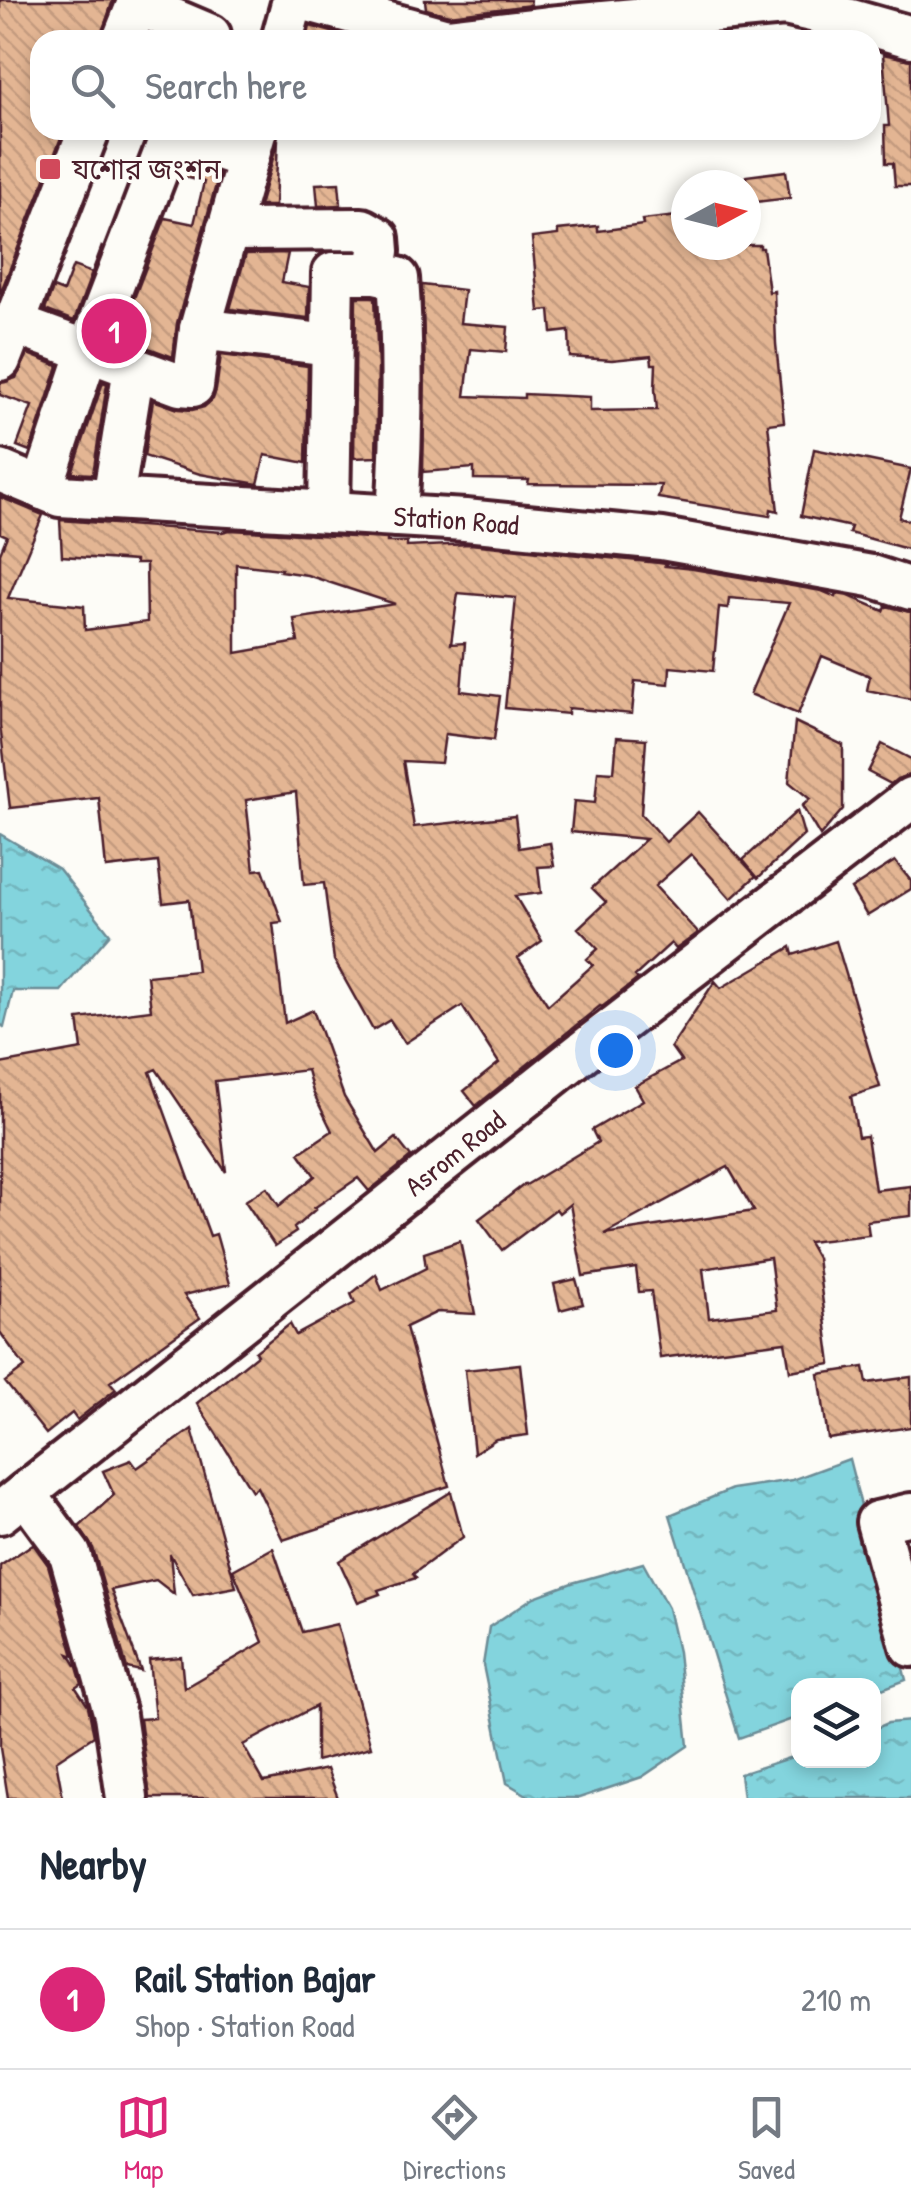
<!DOCTYPE html>
<html lang="en">
<head>
<meta charset="utf-8">
<style>
  :root { --surface:#fff; --page:#f2f2f3; --text:#1f2937; --muted:#747a83; --line:#e0e1e3; --accent:#db2777 }
  body { margin:0; font-family:"Patrick Hand","Noto Sans Bengali",sans-serif; background:var(--page); color:var(--text) }
  .controls { position:absolute; right:30px; bottom:30px; display:grid; overflow:hidden; border-radius:20px; box-shadow:0 5px 15px #0003 }
  .controls button { width:90px; height:90px; display:grid; place-items:center; padding:0; border:0; border-bottom:2px solid var(--line); background:var(--surface); color:var(--text); font:50px sans-serif }
  .compass { position:absolute; left:671px; top:170px; width:90px; height:90px; border-radius:50%; background:var(--surface); box-shadow:0 5px 15px #0003; rotate:83deg }
  .you { position:absolute; left:615px; top:1050px; width:35px; height:35px; margin:-25px; border:8px solid #fff; border-radius:50%; background:#1a73e8; box-shadow:0 0 0 15px #1a73e833 }
  .badge { display:grid; place-items:center; width:65px; height:65px; border-radius:50%; background:var(--accent); color:#fff; font-size:32px; font-weight:700 }
  .pin { position:absolute; translate:-50% -50%; border:5px solid #fff; box-shadow:0 2px 10px #0006 }
  .list { margin:0; padding:0; list-style:none }
  h2 { display:flex; justify-content:space-between; align-items:center; height:130px; margin:0; padding:0 40px; font-size:42px }
  h2 small { font-size:32px; font-weight:400; color:var(--muted) }
  .list li { display:grid; grid-template-columns:65px 1fr auto; gap:30px; align-items:center; box-sizing:border-box; height:140px; padding:0 40px; border-top:2px solid var(--line) }
  .list b { display:block; font-size:38px; white-space:nowrap }
  .list p { margin:0; font-size:32px; white-space:nowrap; color:var(--muted) }
  .list em { font-size:32px; font-style:normal; color:var(--muted) }
  .icon { flex:none; width:55px; height:55px; fill:none; stroke:currentColor; stroke-width:2; stroke-linecap:round; stroke-linejoin:round }
  .map { position:relative; flex:none; width:911px; height:1798px; overflow:hidden }
  .search { position:absolute; background:var(--surface); box-shadow:0 5px 15px #0003; left:30px; right:30px; top:30px; height:110px; display:flex; align-items:center; gap:25px; box-sizing:border-box; padding:0 35px; border-radius:30px; color:var(--muted); font-size:38px }
  .sheet { height:270px; background:var(--surface) }
  nav { display:flex; justify-content:space-around; align-items:center; box-sizing:border-box; height:140px; border-top:2px solid var(--line); background:var(--surface); font-size:28px; color:var(--muted) }
  nav a { display:grid; justify-items:center; gap:5px }
  nav .on { color:var(--accent) }
  .map>svg:first-child { display:block }
  .water { fill:url(#water-ripples); stroke:#6c8c96; stroke-width:2.5 }
  .building { fill:url(#building-back-hatch); stroke:#4a1f2b; stroke-width:2.5; fill-rule:evenodd }
  .lines { fill:none; stroke-linecap:round; stroke-linejoin:round }
  .minor-casing { stroke:#4a1f2b; stroke-width:48 }
  .minor { stroke:#fdfcf7; stroke-width:40 }
  .poi-dot { fill:#d1495b; stroke:#fdfcf7; stroke-width:4 }
  .labels { text-anchor:middle; stroke-width:8; stroke-linejoin:round; paint-order:stroke }
  .poi-label { font-size:28px; fill:#4a1f2b; stroke:#fdfcf7; text-anchor:start }
  .street-label { font-size:28px; fill:#4a1f2b; stroke:#fdfcf7 }
</style>
</head>
<body>
<div class="map">
<svg width="911" height="1798" viewBox="0 0 911 1798">
  <defs>
    <pattern id="water-ripples" width="26" height="14" patternUnits="userSpaceOnUse" patternTransform="scale(2.5)"><rect width="26" height="14" fill="#83d4dd"/><path d="M2 4q2-2 4 0t4 0M15 11q2-2 4 0t4 0" fill="none" stroke="#73b6be"/></pattern>
    <pattern id="building-back-hatch" width="6" height="6" patternUnits="userSpaceOnUse" patternTransform="scale(2.5)"><rect width="6" height="6" fill="#e3b593"/><path d="M-1 5l2 2M0 0l6 6M5-1l2 2" fill="none" stroke="#c49b7f"/></pattern>
  </defs>
  <rect width="100%" height="100%" fill="#fdfcf7"/>
  <filter id="ink" filterUnits="userSpaceOnUse"><feTurbulence type="fractalNoise" baseFrequency=".01" numOctaves="2"/><feDisplacementMap in="SourceGraphic" scale="20" xChannelSelector="R" yChannelSelector="G"/><feConvolveMatrix kernelMatrix="1 2 1 2 8 2 1 2 1" color-interpolation-filters="sRGB"/></filter>
  <g filter="url(#ink)">
    <g class="water">
      <path d="M 0,834 L 59,869 L 110,934 L 61,991 L 13,991 L 4,1027 L 0,1024 Z"/>
      <path d="M 849,1459 L 906,1680 L 874,1692 L 874,1686 L 798,1686 L 798,1717 L 739,1738 L 670,1515 L 732,1489 L 792,1480 Z"/>
      <path d="M 643,1563 L 668,1608 L 678,1652 L 688,1746 L 642,1777 L 579,1798 L 532,1798 L 507,1783 L 483,1665 L 489,1627 L 534,1597 L 572,1583 Z"/>
      <path d="M 911,1721 L 911,1798 L 743,1798 L 740,1774 L 798,1755 L 798,1760 L 874,1760 L 874,1729 L 888,1723 Z"/>
    </g>
    <g class="building">
      <path d="M 0,0 L 113,0 L 100,40 L 40,40 L 40,130 L 64,130 L 0,294 Z"/>
      <path d="M 425,0 L 530,0 L 531,5 L 449,15 L 426,9 Z"/>
      <path d="M 310,26 L 361,40 L 307,40 Z"/>
      <path d="M 883,54 L 911,60 L 911,186 L 895,186 L 893,163 L 886,163 L 885,126 L 889,126 Z"/>
      <path d="M 278,139 L 275,206 L 259,206 L 271,166 Z"/>
      <path d="M 186,163 L 219,174 L 177,323 L 173,357 L 119,337 L 165,218 L 194,224 L 204,182 L 181,176 Z"/>
      <path d="M 786,171 L 790,198 L 746,203 L 746,176 Z"/>
      <path d="M 339,183 L 341,205 L 318,206 L 316,184 Z"/>
      <path d="M 686,215 L 686,245 L 760,245 L 760,248 L 763,248 L 769,292 L 774,291 L 776,344 L 784,422 L 768,424 L 778,511 L 771,509 L 770,516 L 658,498 L 661,485 L 528,484 L 529,480 L 474,479 L 474,468 L 423,472 L 425,368 L 422,285 L 464,290 L 460,323 L 508,327 L 506,352 L 471,349 L 465,396 L 524,398 L 524,394 L 590,397 L 590,411 L 657,410 L 655,389 L 656,364 L 652,364 L 651,356 L 612,360 L 570,357 L 569,331 L 552,333 L 550,310 L 539,311 L 532,238 L 558,235 L 558,230 L 598,226 L 598,231 L 643,225 L 642,220 Z"/>
      <path d="M 102,246 L 74,321 L 45,310 L 53,288 L 63,292 L 73,266 L 92,273 Z"/>
      <path d="M 288,253 L 282,282 L 309,287 L 308,318 L 230,309 L 246,254 Z"/>
      <path d="M 356,297 L 375,297 L 378,368 L 376,457 L 354,458 Z"/>
      <path d="M 28,354 L 58,366 L 30,451 L 17,446 L 32,406 L 0,395 L 0,383 L 16,378 Z"/>
      <path d="M 221,355 L 308,366 L 306,463 L 265,455 L 258,484 L 200,474 L 144,456 L 153,400 L 178,409 L 192,410 L 204,407 L 213,399 L 216,390 Z"/>
      <path d="M 103,382 L 107,384 L 93,474 L 72,473 Z"/>
      <path d="M 814,449 L 911,469 L 899,518 L 911,521 L 911,550 L 849,533 L 851,527 L 801,516 Z"/>
      <path d="M 0,497 L 43,515 L 8,598 L 84,606 L 85,630 L 147,622 L 146,564 L 135,564 L 135,561 L 62,556 L 60,520 L 222,532 L 230,530 L 387,539 L 387,542 L 407,542 L 407,547 L 470,544 L 659,563 L 666,564 L 665,566 L 693,569 L 822,591 L 836,597 L 837,594 L 849,596 L 884,611 L 886,606 L 911,612 L 911,699 L 867,690 L 870,676 L 822,656 L 798,714 L 750,694 L 789,603 L 729,598 L 728,608 L 719,607 L 713,671 L 670,667 L 669,684 L 635,681 L 632,714 L 568,708 L 568,714 L 505,708 L 516,598 L 458,593 L 451,644 L 465,643 L 461,691 L 500,696 L 494,740 L 445,734 L 441,763 L 403,761 L 414,827 L 515,816 L 519,848 L 550,843 L 554,866 L 538,867 L 541,893 L 515,896 L 542,941 L 518,958 L 548,1005 L 593,965 L 587,959 L 598,949 L 578,928 L 606,902 L 592,888 L 646,839 L 571,832 L 574,801 L 595,803 L 598,771 L 614,772 L 617,737 L 646,739 L 641,814 L 666,842 L 698,812 L 756,876 L 731,899 L 691,854 L 655,886 L 698,933 L 676,949 L 671,943 L 635,976 L 638,979 L 602,1007 L 600,1006 L 476,1106 L 464,1091 L 499,1063 L 462,1006 L 405,1043 L 390,1020 L 373,1030 L 334,960 L 324,883 L 304,885 L 296,792 L 246,800 L 254,870 L 263,869 L 282,922 L 273,923 L 285,1023 L 313,1010 L 344,1097 L 378,1153 L 396,1138 L 411,1157 L 369,1191 L 358,1178 L 314,1208 L 316,1209 L 294,1228 L 296,1232 L 275,1246 L 245,1201 L 267,1187 L 279,1206 L 315,1176 L 299,1153 L 332,1131 L 313,1092 L 307,1070 L 215,1081 L 226,1172 L 156,1069 L 150,1072 L 210,1236 L 216,1234 L 230,1284 L 184,1295 L 200,1318 L 110,1382 L 116,1389 L 77,1420 L 72,1413 L 46,1434 L 5,1382 L 25,1367 L 0,1332 L 0,1064 L 82,1049 L 78,1019 L 151,1010 L 147,976 L 197,971 L 189,900 L 163,903 L 158,862 L 106,868 L 99,798 L 10,808 L 0,725 L 0,553 L 7,536 L 0,533 ZM 236,564 L 281,569 L 280,571 L 307,575 L 395,604 L 294,619 L 298,642 L 236,653 Z"/>
      <path d="M 795,722 L 843,745 L 843,809 L 820,836 L 802,806 L 810,799 L 789,782 Z"/>
      <path d="M 882,744 L 911,759 L 911,775 L 897,779 L 891,784 L 868,772 Z"/>
      <path d="M 797,811 L 804,835 L 758,878 L 743,860 Z"/>
      <path d="M 895,861 L 911,881 L 911,889 L 867,916 L 851,889 Z"/>
      <path d="M 836,941 L 880,1087 L 851,1096 L 858,1137 L 867,1136 L 875,1190 L 911,1186 L 911,1216 L 867,1221 L 869,1235 L 808,1242 L 817,1258 L 831,1364 L 790,1371 L 785,1342 L 660,1358 L 651,1291 L 639,1292 L 636,1268 L 583,1276 L 570,1204 L 559,1213 L 556,1209 L 502,1250 L 479,1219 L 525,1184 L 526,1185 L 598,1142 L 592,1130 L 643,1100 L 635,1086 L 681,1061 L 671,1047 L 715,981 L 721,988 L 791,947 L 793,955 ZM 728,1167 L 754,1211 L 604,1234 ZM 770,1258 L 777,1310 L 709,1318 L 703,1269 Z"/>
      <path d="M 460,1241 L 475,1314 L 437,1312 L 406,1327 L 449,1486 L 283,1540 L 257,1487 L 252,1491 L 197,1403 L 257,1355 L 255,1352 L 290,1324 L 296,1335 L 355,1303 L 351,1294 L 376,1274 L 382,1290 L 426,1268 L 424,1253 Z"/>
      <path d="M 576,1279 L 583,1304 L 560,1310 L 554,1284 Z"/>
      <path d="M 520,1364 L 528,1435 L 496,1439 L 474,1453 L 465,1370 Z"/>
      <path d="M 864,1367 L 867,1383 L 911,1377 L 911,1427 L 828,1439 L 819,1374 Z"/>
      <path d="M 192,1429 L 236,1587 L 193,1595 L 170,1554 L 174,1594 L 156,1580 L 111,1590 L 141,1671 L 127,1668 L 93,1548 L 79,1527 L 114,1495 L 103,1471 L 131,1460 L 137,1468 Z"/>
      <path d="M 451,1492 L 463,1537 L 413,1574 L 416,1578 L 378,1590 L 380,1594 L 358,1602 L 339,1561 Z"/>
      <path d="M 33,1544 L 48,1565 L 74,1656 L 69,1654 L 77,1667 L 82,1684 L 76,1688 L 88,1706 L 94,1736 L 56,1761 L 63,1798 L 8,1798 L 0,1748 L 0,1566 Z"/>
      <path d="M 273,1548 L 302,1632 L 337,1624 L 371,1747 L 316,1761 L 316,1706 L 243,1745 L 264,1782 L 327,1769 L 338,1798 L 150,1798 L 140,1719 L 155,1718 L 149,1660 L 181,1657 L 184,1688 L 263,1642 L 233,1570 Z"/>
    </g>
    <g class="lines">
      <g class="minor-casing">
        <g id="minor">
          <path d="M 305,0 L 447,39 L 549,27 L 785,5 L 851,20 L 911,37"/>
          <path d="M 137,4 L 210,35"/>
          <path d="M 123,40 L 139,0"/>
          <path d="M 282,40 L 293,0"/>
          <path d="M 172,133 L 248,159"/>
          <path d="M 227,230 L 362,229 L 378,238 L 379,251 L 375,273"/>
          <path d="M 14,324 L 180,385 L 193,386 L 200,329 L 330,345"/>
          <path d="M 200,329 L 256,130"/>
          <path d="M 0,360 L 89,130"/>
          <path id="s1" d="M 0,471 L 60,496 L 465,520 L 662,539 L 871,576 L 911,589"/>
          <path d="M 42,489 L 88,351 L 173,130"/>
          <path d="M 113,499 L 134,368"/>
          <path d="M 329,512 L 333,273 L 375,273 L 398,278 C 404,358 402,437 397,516"/>
          <path d="M 25,1493 L 70,1554 L 115,1715 L 127,1798"/>
          <path id="s2" d="M 0,1513 L 595,1042 L 911,798"/>
          <path d="M 911,1514 L 877,1522 L 911,1646"/>
        </g>
      </g>
      <use href="#minor" class="minor"/>
    </g>
  </g>
  <rect class="poi-dot" x="38" y="157" width="24" height="24" rx="5"/>
  <g class="labels">
    <g class="poi-label">
      <text x="72" y="179">যশোর জংশন</text>
    </g>
    <g class="street-label">
      <text dy="10" stroke="none"><textPath href="#s1" startOffset="462">Station Road</textPath></text>
      <text dy="10" stroke="none"><textPath href="#s2" startOffset="580">Asrom Road</textPath></text>
    </g>
  </g>
</svg>
<div class="controls">
<button><svg class="icon" aria-label="layers" viewBox="0 0 24 24"><path d="M12 4l9 5-9 5-9-5zM3 14l9 5 9-5"/></svg></button>
</div>
<svg class="compass" viewBox="-18 -18 36 36"><path d="M0-13l5 13h-10z" fill="#e53935"/><path d="M0 13l5-13h-10z" fill="#747a83"/></svg>
<div class="you"></div>
<div class="pin badge" style="left:114px;top:331px">1</div>
<div class="search"><svg class="icon" aria-label="search" viewBox="0 0 24 24"><circle cx="10" cy="10" r="6"/><path d="M15 15l6 6"/></svg>Search here</div>
</div>
<section class="sheet">
<h2>Nearby<small></small></h2>
<ul class="list">
<li><span class="badge">1</span><div><b>Rail Station Bajar</b><p>Shop · Station Road</p></div><em>210 m</em></li>
</ul>
</section>
<nav>
<a class="on"><svg class="icon" aria-label="map" viewBox="0 0 24 24"><path d="M3 6l6-2 6 2 6-2v14l-6 2-6-2-6 2zM9 4v14M15 6v14"/></svg>Map</a>
<a><svg class="icon" aria-label="directions" viewBox="0 0 24 24"><path d="M12 3l9 9-9 9-9-9zM9 14v-3h6M13 9l2 2-2 2"/></svg>Directions</a>
<a><svg class="icon" aria-label="saved" viewBox="0 0 24 24"><path d="M7 4h10v16l-5-4-5 4z"/></svg>Saved</a>
</nav>
</body>
</html>
